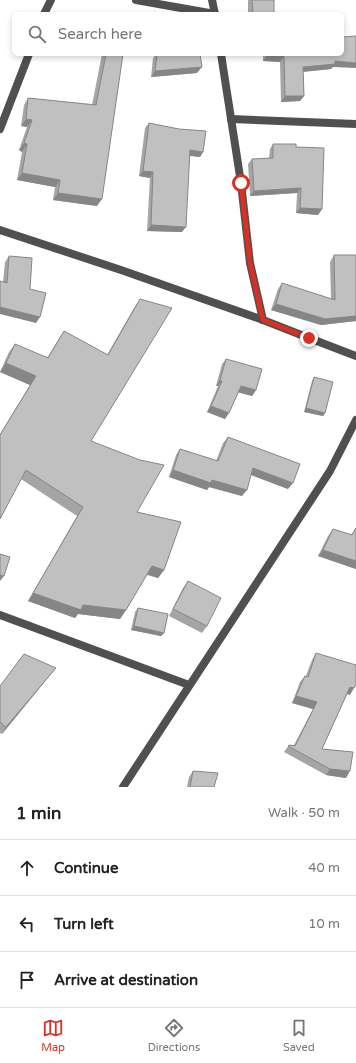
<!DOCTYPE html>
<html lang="en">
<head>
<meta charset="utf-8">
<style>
  :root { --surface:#fff; --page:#f2f2f2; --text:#222; --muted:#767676; --line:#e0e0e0; --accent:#d93025 }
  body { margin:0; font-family:"Varela Round",sans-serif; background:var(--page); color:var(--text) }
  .stop { position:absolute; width:12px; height:12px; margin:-9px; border:3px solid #d93025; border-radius:50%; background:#fff }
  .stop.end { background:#d93025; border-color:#fff; box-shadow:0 1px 4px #0008 }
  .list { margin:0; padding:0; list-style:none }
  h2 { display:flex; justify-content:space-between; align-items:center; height:52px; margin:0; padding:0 16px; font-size:17px }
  h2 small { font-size:13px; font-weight:400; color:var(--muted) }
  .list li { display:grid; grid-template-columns:26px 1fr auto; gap:12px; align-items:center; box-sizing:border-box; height:56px; padding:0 16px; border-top:1px solid var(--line) }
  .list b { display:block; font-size:15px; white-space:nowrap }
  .list em { font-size:13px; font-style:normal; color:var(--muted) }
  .icon { flex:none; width:22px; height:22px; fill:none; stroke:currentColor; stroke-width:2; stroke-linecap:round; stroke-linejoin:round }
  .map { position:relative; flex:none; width:356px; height:787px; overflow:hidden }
  .search { position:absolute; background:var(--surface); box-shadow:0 2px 6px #0003; left:12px; right:12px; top:12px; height:44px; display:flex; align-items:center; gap:10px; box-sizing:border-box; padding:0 14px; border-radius:6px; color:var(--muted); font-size:15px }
  .sheet { height:220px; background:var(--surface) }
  nav { display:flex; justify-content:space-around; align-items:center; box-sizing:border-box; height:56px; border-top:1px solid var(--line); background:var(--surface); font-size:11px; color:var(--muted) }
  nav a { display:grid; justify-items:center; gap:2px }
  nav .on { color:var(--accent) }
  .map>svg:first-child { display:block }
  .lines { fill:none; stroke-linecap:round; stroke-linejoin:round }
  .street { stroke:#505050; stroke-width:8 }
  .wall { fill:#a5a5a5 }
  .shaded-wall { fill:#868686 }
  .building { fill:#c0c0c0; stroke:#868686 }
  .route { stroke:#d93025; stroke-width:5 }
</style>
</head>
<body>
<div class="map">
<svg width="356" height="787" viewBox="0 0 356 787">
  <rect width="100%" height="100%" fill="#fff"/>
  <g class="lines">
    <g class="street">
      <path d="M 136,0 L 215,14"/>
      <path d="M 212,0 L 215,14"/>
      <path d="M 44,14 L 51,0"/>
      <path d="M 221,54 L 241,183 L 250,263 L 263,320"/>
      <path d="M 231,119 L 356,124"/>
      <path d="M 0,129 L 29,54"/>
      <path d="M 0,230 L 121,270 L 263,320 L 309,338 L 356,356"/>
      <path d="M 0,615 L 189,685"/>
      <path d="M 123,787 L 330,471 L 356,420"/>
    </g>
  </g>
  <g class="wall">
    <rect x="248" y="0" width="26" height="14"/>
    <path d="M 102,54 L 123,54 L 97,206 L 53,200 L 55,187 L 17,180 L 22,152 L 19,150 L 27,127 L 21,126 L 24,105 L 28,98 L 92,105 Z"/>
    <path d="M 156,54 L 200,54 L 197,73 L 151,77 L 153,58 Z"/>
    <path d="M 263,54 L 342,54 L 331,69 L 303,72 L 304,96 L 300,101 L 281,102 L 280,62 L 263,61 Z"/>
    <path d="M 149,123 L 203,152 L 200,157 L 189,156 L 182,232 L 147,231 L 150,178 L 139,176 L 145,128 Z"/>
    <path d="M 273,144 L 296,147 L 322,209 L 318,215 L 296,213 L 297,193 L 250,196 L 248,164 L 252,159 L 269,158 L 270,149 Z"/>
    <path d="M 334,255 L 356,321 L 321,325 L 271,310 L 278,289 L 282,283 L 331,299 L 330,262 Z"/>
    <path d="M 9,256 L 30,289 L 36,323 L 3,282 L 5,262 Z"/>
    <path d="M 140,299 L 91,441 L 137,512 L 164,570 L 158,578 L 147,575 L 126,610 L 120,619 L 78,614 L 75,618 L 28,601 L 77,516 L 21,479 L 0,519 L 0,434 L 30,385 L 0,372 L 9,352 L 15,344 L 47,358 L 64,331 L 107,355 L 134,308 Z"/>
    <path d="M 226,359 L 256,390 L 252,396 L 238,392 L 225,419 L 207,412 L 218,386 L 216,386 L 222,364 Z"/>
    <path d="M 314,377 L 325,413 L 323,416 L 304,412 L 312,381 Z"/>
    <path d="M 228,437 L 288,489 L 251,475 L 242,496 L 209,487 L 207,490 L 169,477 L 176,455 L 180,449 L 216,461 L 223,443 Z"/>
    <path d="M 356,528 L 356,569 L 318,556 L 328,536 L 333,529 L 351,535 Z"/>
    <path d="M 188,581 L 207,626 L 202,633 L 169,616 L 183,588 Z"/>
    <path d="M 138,608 L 164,633 L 161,636 L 131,630 L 135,612 Z"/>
    <path d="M 316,653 L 350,695 L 347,694 L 322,749 L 346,778 L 326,775 L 284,752 L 289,745 L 294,745 L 313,709 L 292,703 L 300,682 L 305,676 L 306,676 L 312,660 Z"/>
    <path d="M 56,668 L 51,674 L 2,734 L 0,733 L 0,686 Z"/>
    <path d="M 193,771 L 214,787 L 187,787 L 189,777 Z"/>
  </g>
  <g class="shaded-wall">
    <path d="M 267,55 L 284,56 L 280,62 L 263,61 Z"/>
    <path d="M 335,61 L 356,63 L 356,68 L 333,67 L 331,69 L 300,72 L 303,67 Z"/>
    <path d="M 202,67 L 197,73 L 151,77 L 155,71 Z"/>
    <path d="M 285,96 L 304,96 L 300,101 L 281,102 Z"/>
    <path d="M 26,119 L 32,120 L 27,127 L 21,126 Z"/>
    <path d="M 24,143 L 27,144 L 22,152 L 19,150 Z"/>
    <path d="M 190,150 L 203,152 L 200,157 L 186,155 Z"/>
    <path d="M 143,171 L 153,172 L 150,178 L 139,176 Z"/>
    <path d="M 22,173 L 60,180 L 55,187 L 17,180 Z"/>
    <path d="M 301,188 L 297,193 L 250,196 L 254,191 Z"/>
    <path d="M 58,193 L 102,199 L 97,206 L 53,200 Z"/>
    <path d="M 300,208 L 322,209 L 318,215 L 296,213 Z"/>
    <path d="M 151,225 L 186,227 L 182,232 L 147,231 Z"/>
    <path d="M 276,304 L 356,316 L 356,321 L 321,325 L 271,310 Z"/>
    <path d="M 0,307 L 40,317 L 36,323 L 0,314 Z"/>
    <path d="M 6,363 L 36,376 L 30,385 L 0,372 Z"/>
    <path d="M 220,380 L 222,381 L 218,386 L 216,386 Z"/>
    <path d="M 241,386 L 256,390 L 252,396 L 237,392 Z"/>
    <path d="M 211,406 L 229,413 L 225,419 L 207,412 Z"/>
    <path d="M 306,408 L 325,413 L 323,416 L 304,412 Z"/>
    <path d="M 253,468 L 293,483 L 288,489 L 249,474 Z"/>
    <path d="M 173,470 L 212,480 L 247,490 L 242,496 L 209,487 L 207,490 L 169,477 Z"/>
    <path d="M 323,550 L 356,561 L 356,569 L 318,556 Z"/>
    <path d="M 152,566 L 164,570 L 158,578 L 146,574 Z"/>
    <path d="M 0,575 L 4,576 L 0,581 Z"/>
    <path d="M 33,593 L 83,605 L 126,610 L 120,619 L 78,614 L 75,618 L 28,601 Z"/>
    <path d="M 134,626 L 164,633 L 161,636 L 131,630 Z"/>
    <path d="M 56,668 L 51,674 L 2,734 L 6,727 Z"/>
    <path d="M 350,687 L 354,688 L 350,695 L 345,693 Z"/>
    <path d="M 296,696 L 317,702 L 313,709 L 292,703 Z"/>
    <path d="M 330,769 L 350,771 L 346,778 L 326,775 Z"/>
  </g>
  <g class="building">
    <path d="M 252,0 L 274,0 L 274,14 L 253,14 Z"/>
    <path d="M 356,36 L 356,63 L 335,61 L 335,64 L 303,67 L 304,96 L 285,96 L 284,56 L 267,55 L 267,54 L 342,54 L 342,37 Z"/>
    <path d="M 106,54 L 123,54 L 102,199 L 58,193 L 60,180 L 22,173 L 27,144 L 24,143 L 32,120 L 26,119 L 28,98 L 96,105 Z"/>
    <path d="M 157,54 L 200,54 L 202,67 L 155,71 Z"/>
    <path d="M 149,123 L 179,129 L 206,131 L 203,152 L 190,150 L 186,227 L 151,225 L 153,172 L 143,171 Z"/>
    <path d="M 273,144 L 296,144 L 296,147 L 324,148 L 322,209 L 300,208 L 301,188 L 254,191 L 252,159 L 273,158 Z"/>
    <path d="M 334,255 L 356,255 L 356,316 L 325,319 L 276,304 L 282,283 L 335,300 Z"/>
    <path d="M 9,256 L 32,258 L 30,289 L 46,293 L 40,317 L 0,307 L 0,281 L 7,283 Z"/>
    <path d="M 140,299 L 172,308 L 91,441 L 140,460 L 164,465 L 137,512 L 181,522 L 164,570 L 152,566 L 126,610 L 83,605 L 81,610 L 33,593 L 83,507 L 26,470 L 0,519 L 0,435 L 36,376 L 6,363 L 15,344 L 48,358 L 64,331 L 108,355 Z"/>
    <path d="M 226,359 L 262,369 L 256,390 L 241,386 L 229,413 L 211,406 L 222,381 L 220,380 Z"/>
    <path d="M 314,377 L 333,382 L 325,413 L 306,408 Z"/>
    <path d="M 228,437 L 300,464 L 293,483 L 253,468 L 247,490 L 212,480 L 211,483 L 173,470 L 180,449 L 218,461 Z"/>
    <path d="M 356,528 L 356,561 L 323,550 L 333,529 L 352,535 Z"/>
    <path d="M 0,554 L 10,557 L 4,576 L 0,575 Z"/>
    <path d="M 188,581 L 221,598 L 207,626 L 173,609 Z"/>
    <path d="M 138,608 L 168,614 L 164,633 L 134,626 Z"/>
    <path d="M 316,653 L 356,665 L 356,685 L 354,688 L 350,687 L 322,749 L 353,752 L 350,771 L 330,769 L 288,746 L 289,745 L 295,746 L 317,702 L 296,696 L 305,676 L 308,677 Z"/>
    <path d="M 24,654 L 56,668 L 6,727 L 0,722 L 0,686 Z"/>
    <path d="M 193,771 L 218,773 L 214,787 L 190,787 Z"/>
  </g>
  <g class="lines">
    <path class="route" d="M 241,183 L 250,263 L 263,320 L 309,338"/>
  </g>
</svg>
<div class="stop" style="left:241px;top:183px"></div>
<div class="stop end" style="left:309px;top:338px"></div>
<div class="search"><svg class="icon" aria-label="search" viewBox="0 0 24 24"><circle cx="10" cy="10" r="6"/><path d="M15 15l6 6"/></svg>Search here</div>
</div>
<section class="sheet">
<h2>1 min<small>Walk · 50 m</small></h2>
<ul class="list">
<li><svg class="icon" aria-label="ahead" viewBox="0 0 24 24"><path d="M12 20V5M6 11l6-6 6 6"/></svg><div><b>Continue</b></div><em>40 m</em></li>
<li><svg class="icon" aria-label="left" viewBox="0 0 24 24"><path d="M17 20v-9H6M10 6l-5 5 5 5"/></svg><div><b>Turn left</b></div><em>10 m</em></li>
<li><svg class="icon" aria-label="arrive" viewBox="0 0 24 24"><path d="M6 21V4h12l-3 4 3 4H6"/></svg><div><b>Arrive at destination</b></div></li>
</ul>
</section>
<nav>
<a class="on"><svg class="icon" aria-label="map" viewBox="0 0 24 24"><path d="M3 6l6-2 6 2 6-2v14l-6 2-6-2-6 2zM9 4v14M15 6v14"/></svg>Map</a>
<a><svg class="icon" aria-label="directions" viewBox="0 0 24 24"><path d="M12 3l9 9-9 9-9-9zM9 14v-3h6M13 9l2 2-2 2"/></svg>Directions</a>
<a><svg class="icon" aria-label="saved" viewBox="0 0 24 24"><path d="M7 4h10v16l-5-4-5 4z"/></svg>Saved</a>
</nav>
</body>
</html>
